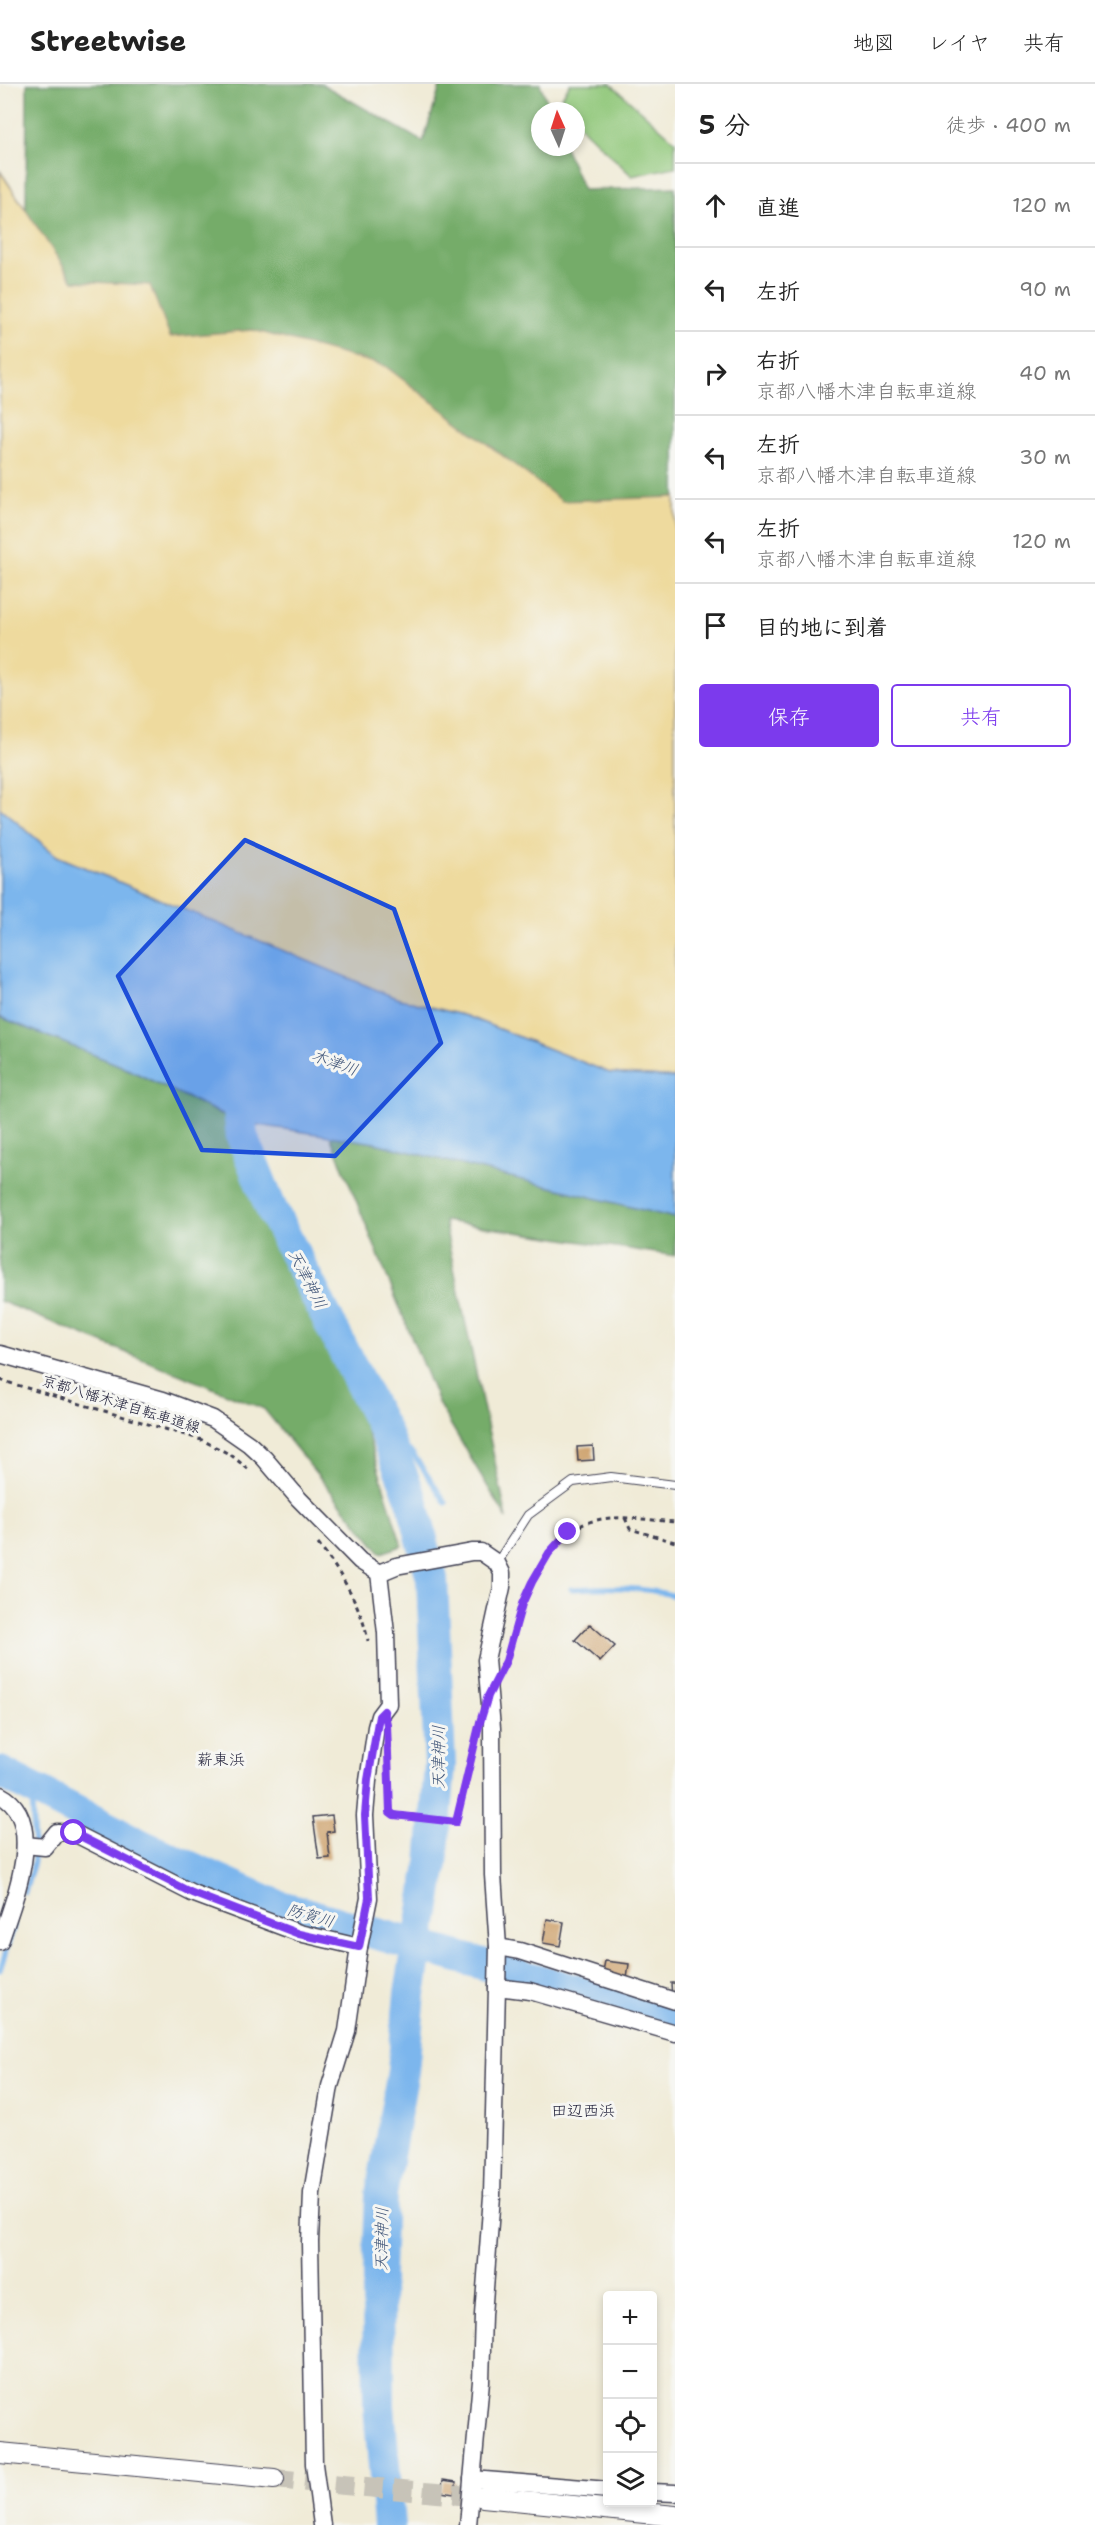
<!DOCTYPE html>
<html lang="ja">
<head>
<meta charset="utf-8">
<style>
  :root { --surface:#fff; --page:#f2f2f2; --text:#222; --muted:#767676; --line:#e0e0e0; --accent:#7c3aed }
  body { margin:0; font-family:"Shantell Sans","Klee One",sans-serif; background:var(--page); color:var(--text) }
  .controls { position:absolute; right:18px; bottom:18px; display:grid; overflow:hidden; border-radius:6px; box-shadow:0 3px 9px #0003 }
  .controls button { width:54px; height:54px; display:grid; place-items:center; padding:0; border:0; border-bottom:2px solid var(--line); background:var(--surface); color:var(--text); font:30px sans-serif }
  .compass { position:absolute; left:531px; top:18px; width:54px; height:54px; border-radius:50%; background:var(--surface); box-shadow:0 3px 9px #0003; rotate:357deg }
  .stop { position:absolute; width:18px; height:18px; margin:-14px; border:4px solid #7c3aed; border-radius:50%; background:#fff }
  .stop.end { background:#7c3aed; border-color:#fff; box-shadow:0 2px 6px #0008 }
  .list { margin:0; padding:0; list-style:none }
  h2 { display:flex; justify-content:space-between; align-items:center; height:78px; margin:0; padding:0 24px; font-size:26px }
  h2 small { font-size:20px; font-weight:400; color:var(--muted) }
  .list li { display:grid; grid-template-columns:39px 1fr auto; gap:18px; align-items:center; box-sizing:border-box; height:84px; padding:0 24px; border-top:2px solid var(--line) }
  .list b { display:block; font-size:22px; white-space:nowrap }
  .list p { margin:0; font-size:20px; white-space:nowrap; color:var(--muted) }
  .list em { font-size:20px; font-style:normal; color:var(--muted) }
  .actions { display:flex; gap:12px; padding:18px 24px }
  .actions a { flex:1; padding:14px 0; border:2px solid var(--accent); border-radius:6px; text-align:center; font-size:21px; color:var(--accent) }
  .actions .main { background:var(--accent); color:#fff }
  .icon { flex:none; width:33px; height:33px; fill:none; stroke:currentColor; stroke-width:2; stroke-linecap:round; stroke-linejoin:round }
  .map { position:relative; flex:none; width:675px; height:2441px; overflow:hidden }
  header { display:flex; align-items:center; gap:36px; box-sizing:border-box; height:84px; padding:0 30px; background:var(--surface); border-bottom:2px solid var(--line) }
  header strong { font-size:28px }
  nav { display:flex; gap:33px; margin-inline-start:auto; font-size:21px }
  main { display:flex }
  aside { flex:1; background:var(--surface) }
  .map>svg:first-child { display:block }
  .green { fill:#90c779; stroke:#59745a; stroke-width:1.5 }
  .forest { fill:#74ac69; stroke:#4b6752; stroke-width:1.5 }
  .sand { fill:#eeda9e; stroke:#887e6c; stroke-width:1.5 }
  .water { fill:#7bb6ed; stroke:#4e6c94; stroke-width:1.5 }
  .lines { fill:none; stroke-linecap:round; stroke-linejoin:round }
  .stream { stroke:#7bb6ed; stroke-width:5 }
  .river { stroke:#7bb6ed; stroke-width:32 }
  .building { fill:#cda06a }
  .tertiary-tunnel { stroke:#c7c3b8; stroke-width:20; stroke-dasharray:20 10; stroke-linecap:butt }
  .service-casing { stroke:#414052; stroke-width:10 }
  .minor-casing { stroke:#414052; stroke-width:19 }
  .tertiary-casing { stroke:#414052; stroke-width:22 }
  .path { stroke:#414052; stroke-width:3; stroke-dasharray:4.5 4.5; stroke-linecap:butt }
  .service { stroke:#fff; stroke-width:8 }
  .minor { stroke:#fff; stroke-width:16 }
  .tertiary { stroke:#fff; stroke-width:20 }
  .route { stroke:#7c3aed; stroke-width:8 }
  .marked { fill:#1d4ed8; fill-opacity:0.2; stroke:#1d4ed8; stroke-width:4.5; stroke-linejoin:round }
  .labels { text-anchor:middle; stroke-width:6; stroke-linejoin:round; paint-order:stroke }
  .street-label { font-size:15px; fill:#22223b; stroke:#f6f6f2 }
  .water-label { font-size:16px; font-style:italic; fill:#415679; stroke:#f6f6f2 }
  .neighbourhood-label { font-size:16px; fill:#22223b; stroke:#f6f6f2 }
</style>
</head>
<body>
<header>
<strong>Streetwise</strong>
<nav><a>地図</a><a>レイヤ</a><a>共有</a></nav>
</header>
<main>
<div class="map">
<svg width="675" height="2441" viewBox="0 0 675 2441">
  <rect width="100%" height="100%" fill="#f6f6f2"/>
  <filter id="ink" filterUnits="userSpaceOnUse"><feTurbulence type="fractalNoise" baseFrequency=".0167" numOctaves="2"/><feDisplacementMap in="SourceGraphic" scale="12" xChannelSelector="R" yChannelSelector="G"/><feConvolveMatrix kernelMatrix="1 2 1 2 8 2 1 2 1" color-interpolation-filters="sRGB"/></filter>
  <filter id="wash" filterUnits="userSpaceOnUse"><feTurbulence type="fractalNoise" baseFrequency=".008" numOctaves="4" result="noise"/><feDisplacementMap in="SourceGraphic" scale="24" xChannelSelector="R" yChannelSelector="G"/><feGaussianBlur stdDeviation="1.35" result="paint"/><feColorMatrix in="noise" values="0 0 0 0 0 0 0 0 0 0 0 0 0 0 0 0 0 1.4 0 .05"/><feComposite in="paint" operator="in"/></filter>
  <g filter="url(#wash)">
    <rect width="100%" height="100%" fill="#f0ebd7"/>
    <path class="green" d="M 570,0 L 611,0 L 675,57 L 675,83 L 632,92 L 576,38 L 576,27 L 564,27 L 557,20 Z"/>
    <g class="forest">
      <path d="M 27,0 L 322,0 L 423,58 L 441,0 L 540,0 L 551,27 L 540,27 L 540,63 L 565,63 L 583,106 L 675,103 L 675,413 L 562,417 L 385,282 L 253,246 L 170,253 L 149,201 L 73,197 L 26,127 Z"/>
      <path d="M 0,933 L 119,981 L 241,1040 L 270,1122 L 363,1335 L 402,1462 L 381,1469 L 264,1325 L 0,1217 Z"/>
      <path d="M 330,1052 L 375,1059 L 675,1134 L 675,1172 L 444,1137 L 507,1435 L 439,1321 Z"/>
    </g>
    <path class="sand" d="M 0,87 L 73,197 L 150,201 L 170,253 L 253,246 L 385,282 L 562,417 L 675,413 L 675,994 L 610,989 L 466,932 L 396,914 L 57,772 L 0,724 Z"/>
    <path class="water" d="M 0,724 L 57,772 L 396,914 L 466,932 L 610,989 L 675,994 L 675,1134 L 375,1059 L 239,1038 L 119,981 L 0,933 Z"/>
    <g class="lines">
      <g class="stream">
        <path d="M 384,1346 L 413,1370 L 446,1419"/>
        <path d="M 571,1505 C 606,1503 641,1502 675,1512"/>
        <path d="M 25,1808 L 34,1778 L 32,1704"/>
        <path d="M 0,1886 L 14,1842"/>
      </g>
      <g class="river">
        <path d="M 236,997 L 242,1052 L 270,1122 L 384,1346 L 412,1416 L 432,1495 L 440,1681 L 432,1780 L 410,1909 L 403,1987 L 381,2111 L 378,2189 L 379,2322 L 389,2441"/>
        <path d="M 0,1688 L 145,1763 L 276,1821 L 675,1935"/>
      </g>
    </g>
    <g id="blocks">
      <g class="building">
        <path d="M 593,1362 L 594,1376 L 578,1377 L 577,1363 Z"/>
        <path d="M 590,1540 L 615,1562 L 600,1578 L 575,1556 Z"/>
        <path d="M 332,1731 L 334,1747 L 327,1748 L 330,1774 L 319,1775 L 313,1733 Z"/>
        <path d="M 547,1835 L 564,1838 L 560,1862 L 543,1859 Z"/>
        <path d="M 605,1877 L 629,1880 L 627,1895 L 602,1892 Z"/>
        <path d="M 671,1899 L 675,1899 L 675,1913 L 672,1913 Z"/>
        <path d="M 443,2396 L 456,2398 L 454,2410 L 441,2408 Z"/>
      </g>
    </g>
  </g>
  <g filter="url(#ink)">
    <use href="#blocks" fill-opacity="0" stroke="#414052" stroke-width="1.5"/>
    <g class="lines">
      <path class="tertiary-tunnel" d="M 274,2395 L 483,2413"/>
      <g class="service-casing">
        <path id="service" d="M 497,1479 L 528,1431 L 573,1398 L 611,1393 L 675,1401"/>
      </g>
      <g class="minor-casing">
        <g id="minor">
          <path d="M 0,1270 L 163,1316 L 213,1335 L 249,1360 L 264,1374 L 299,1415 L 360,1477 L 379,1489 L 386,1549 L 388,1620 L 379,1632 L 376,1643 L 368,1697 L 365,1731 L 369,1814 L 359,1863"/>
          <path d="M 379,1489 L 396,1482 L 472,1468 L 481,1468 L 497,1479 L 502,1489 L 502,1503 L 486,1576 L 492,1644 L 493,1791 L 498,1863 L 497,1903 L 492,2112 L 483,2231 L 481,2297 L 468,2441"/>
          <path d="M 0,1711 C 49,1736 12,1820 0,1858"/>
          <path d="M 25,1761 L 45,1763 L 57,1748 L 74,1749 L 192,1809 L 299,1849 L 359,1863 L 347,1947 L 330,2002 L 312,2109 L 310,2158 L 314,2380 L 322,2441"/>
          <path d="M 498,1863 L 520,1867 L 675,1917"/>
          <path d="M 497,1903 L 530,1907 L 675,1949"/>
          <path d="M 472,2395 L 608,2406"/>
          <path d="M 652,2408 L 675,2409"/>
        </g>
      </g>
      <g class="tertiary-casing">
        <g id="tertiary">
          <path d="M 0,2369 L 274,2395"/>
          <path d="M 483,2413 L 675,2432"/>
        </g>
      </g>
      <g class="path">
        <path d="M 0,1296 L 202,1356 L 231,1371 L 248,1385"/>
        <path d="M 625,1434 L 630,1445 L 675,1458"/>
        <path d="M 318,1460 C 340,1488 361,1520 368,1557"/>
        <path d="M 504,1580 C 513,1563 515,1542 521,1523 C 526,1508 534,1495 542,1481 C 577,1422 615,1433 675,1438"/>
        <path d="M 388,1686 L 391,1729 L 456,1738 L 474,1665"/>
      </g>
      <use href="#service" class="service"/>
      <use href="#minor" class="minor"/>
      <use href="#tertiary" class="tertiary"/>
    </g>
  </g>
  <g class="lines" filter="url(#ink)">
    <path class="route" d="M 74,1749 L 192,1809 L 299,1850 L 359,1863 L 369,1814 L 365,1731 L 368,1696 L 379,1632 L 384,1627 L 387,1640 L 390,1728 L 394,1731 L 456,1738 L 480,1638 L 488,1612 L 506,1577 L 522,1520 L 532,1498 L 549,1469 L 568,1448"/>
  </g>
  <path class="marked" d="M 245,756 L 394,825 L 441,959 L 335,1072 L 202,1066 L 118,892 Z"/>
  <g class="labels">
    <g class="street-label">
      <text transform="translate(121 1320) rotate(17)" y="5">京都八幡木津自転車道線</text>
    </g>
    <g class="water-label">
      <text transform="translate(335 978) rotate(20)" y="6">木津川</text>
      <text transform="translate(308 1195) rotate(63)" y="6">天津神川</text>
      <text transform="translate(438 1673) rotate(-90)" y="6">天津神川</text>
      <text transform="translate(311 1831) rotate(16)" y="6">防賀川</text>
      <text transform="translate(381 2155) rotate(-89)" y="6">天津神川</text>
    </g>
    <g class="neighbourhood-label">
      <text x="221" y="1681">薪東浜</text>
      <text x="583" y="2032">田辺西浜</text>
    </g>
  </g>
</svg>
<div class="controls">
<button>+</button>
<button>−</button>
<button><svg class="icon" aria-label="locate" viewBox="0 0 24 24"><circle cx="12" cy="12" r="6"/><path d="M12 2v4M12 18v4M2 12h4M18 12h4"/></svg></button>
<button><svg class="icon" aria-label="layers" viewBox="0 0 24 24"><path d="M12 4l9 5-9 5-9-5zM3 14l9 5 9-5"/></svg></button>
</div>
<svg class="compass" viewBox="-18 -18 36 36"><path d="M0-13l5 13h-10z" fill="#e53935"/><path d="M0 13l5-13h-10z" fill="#767676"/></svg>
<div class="stop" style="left:74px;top:1749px"></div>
<div class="stop end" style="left:568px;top:1448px"></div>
</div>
<aside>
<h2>5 分<small>徒歩 · 400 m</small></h2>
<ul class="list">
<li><svg class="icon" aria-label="ahead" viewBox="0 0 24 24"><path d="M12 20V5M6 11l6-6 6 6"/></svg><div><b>直進</b></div><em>120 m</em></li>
<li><svg class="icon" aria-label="left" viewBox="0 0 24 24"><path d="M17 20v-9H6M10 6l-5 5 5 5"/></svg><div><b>左折</b></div><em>90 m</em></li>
<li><svg class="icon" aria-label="right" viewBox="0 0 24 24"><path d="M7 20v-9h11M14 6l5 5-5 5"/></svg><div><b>右折</b><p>京都八幡木津自転車道線</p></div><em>40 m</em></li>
<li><svg class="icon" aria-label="left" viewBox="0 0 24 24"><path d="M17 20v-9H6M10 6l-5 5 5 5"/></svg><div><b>左折</b><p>京都八幡木津自転車道線</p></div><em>30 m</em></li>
<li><svg class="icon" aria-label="left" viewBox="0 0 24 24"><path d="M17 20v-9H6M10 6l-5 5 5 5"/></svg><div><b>左折</b><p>京都八幡木津自転車道線</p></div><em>120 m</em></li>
<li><svg class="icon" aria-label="arrive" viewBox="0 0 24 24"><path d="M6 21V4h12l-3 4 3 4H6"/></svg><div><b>目的地に到着</b></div></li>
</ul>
<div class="actions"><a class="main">保存</a><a>共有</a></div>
</aside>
</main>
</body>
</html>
